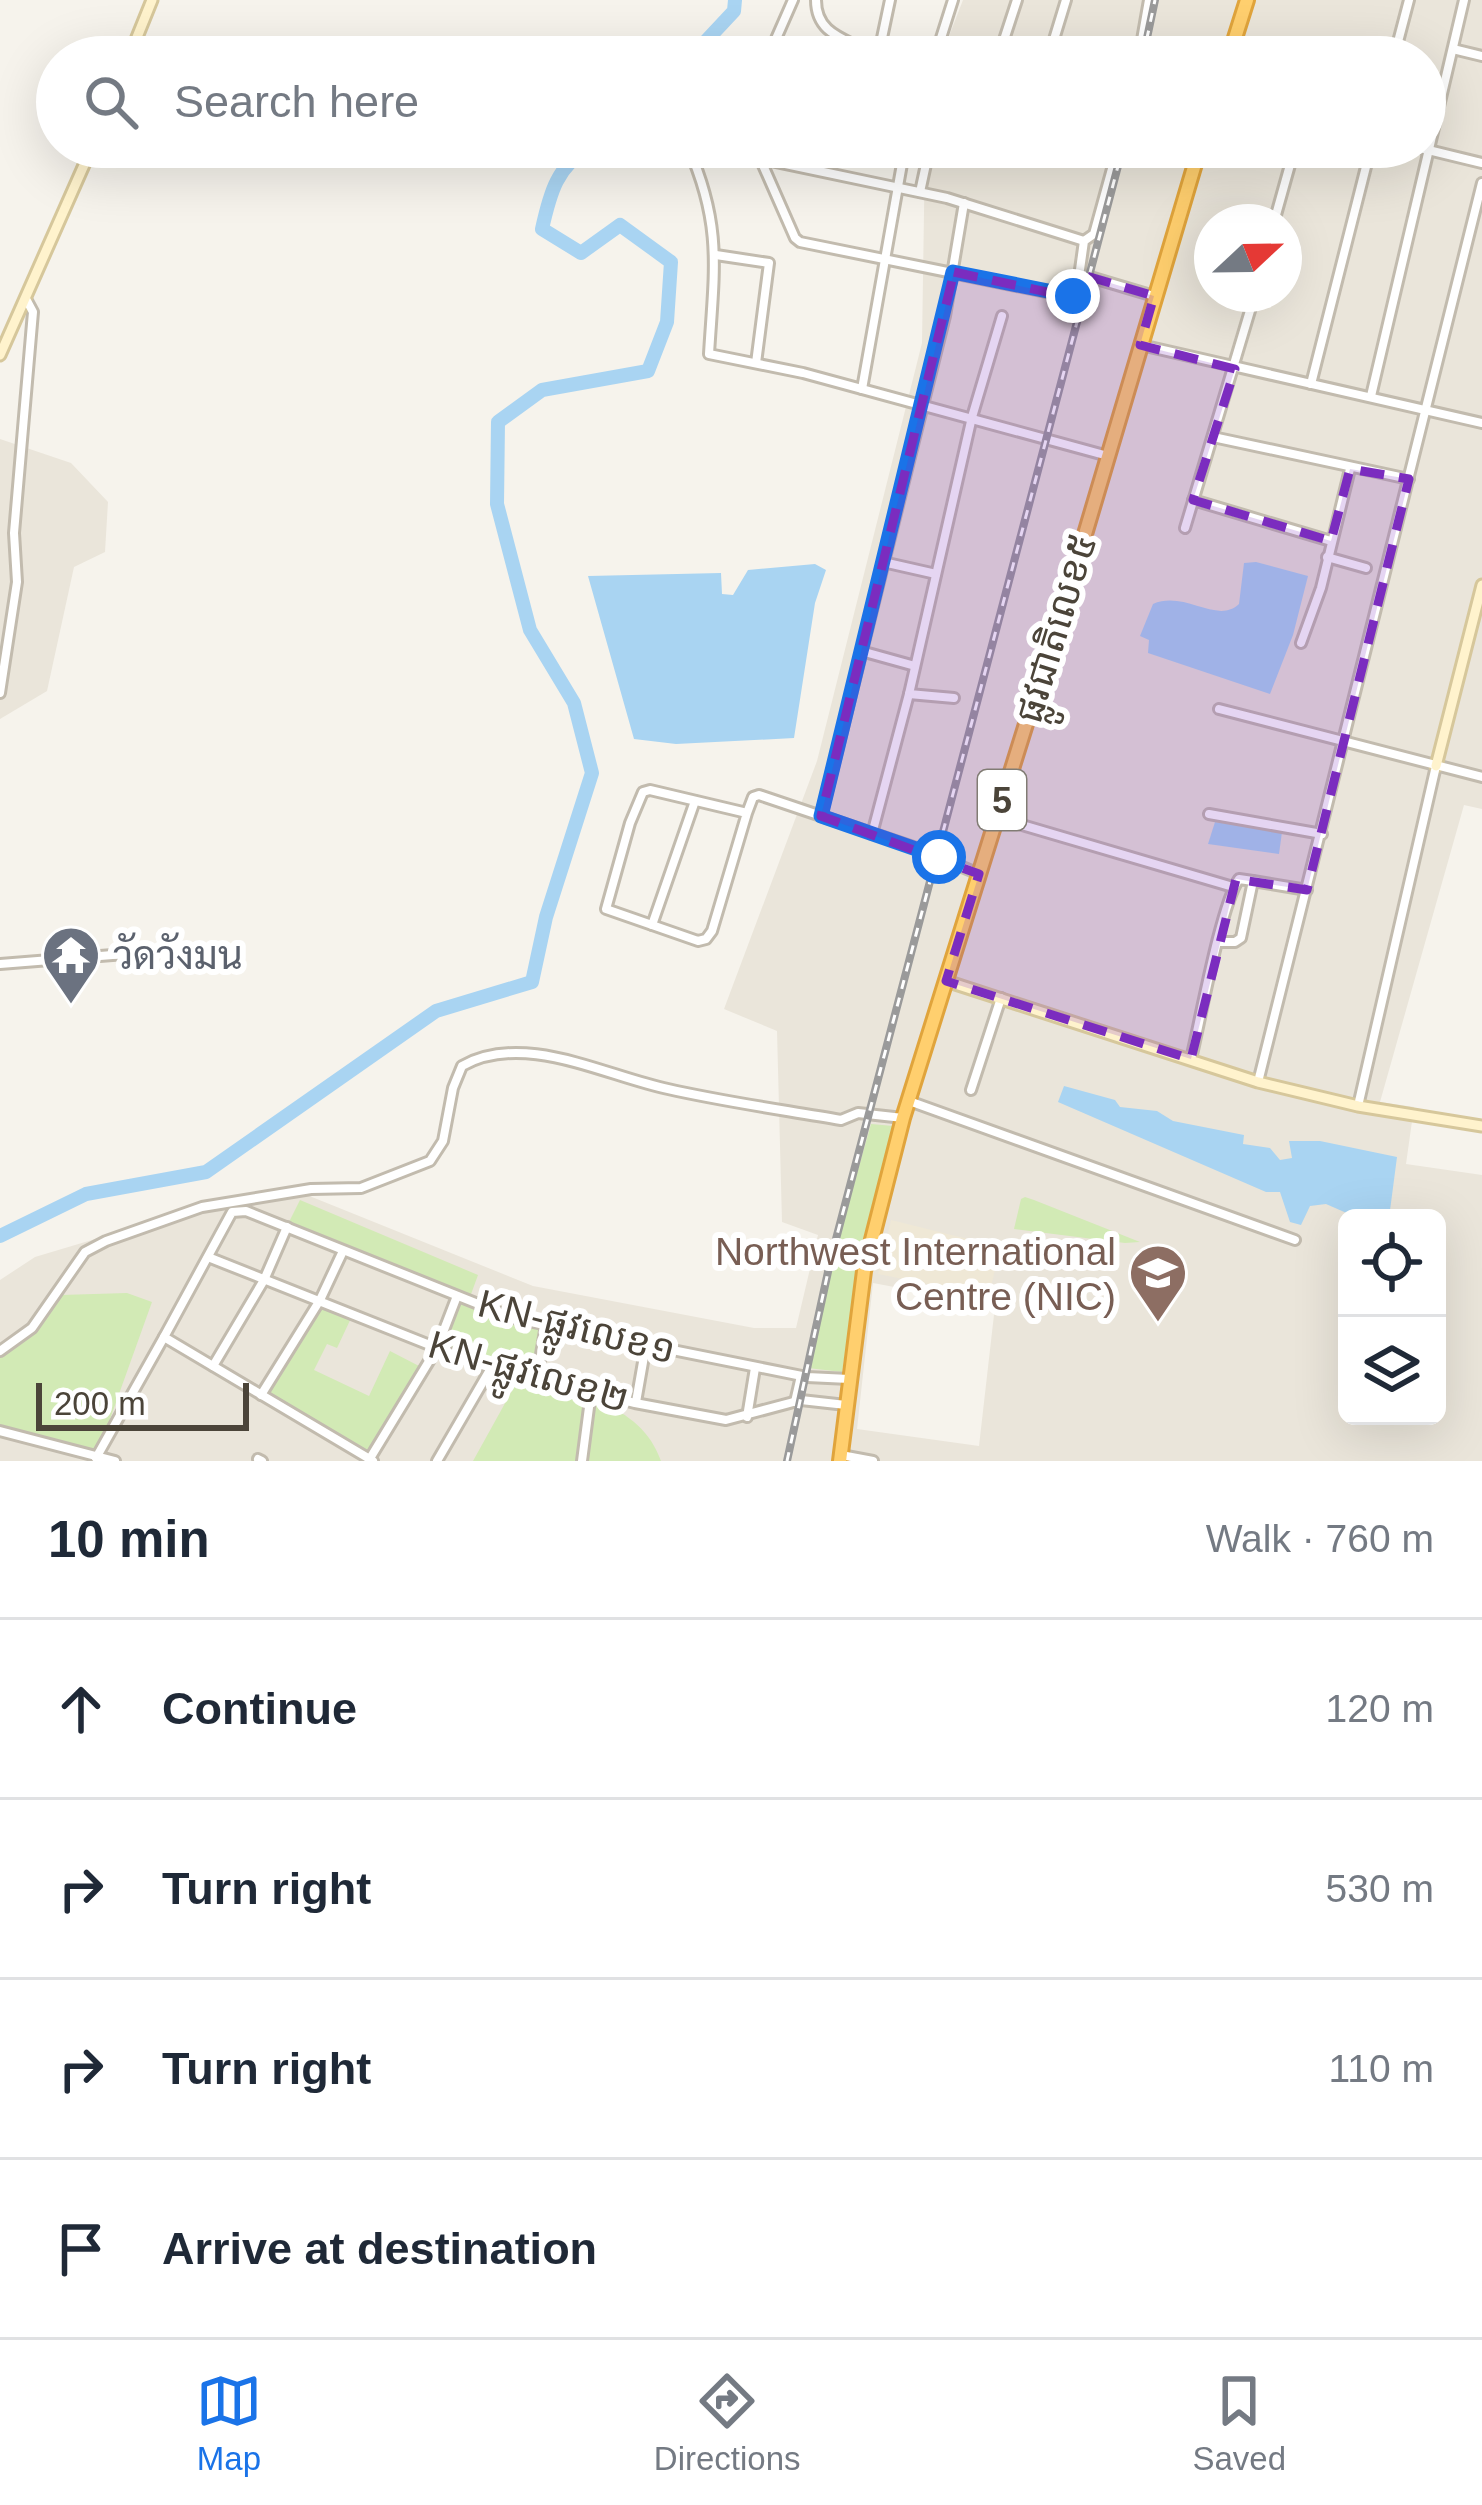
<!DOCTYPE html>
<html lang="en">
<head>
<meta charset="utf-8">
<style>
  :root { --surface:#fff; --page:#f6f6f7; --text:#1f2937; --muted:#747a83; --line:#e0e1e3; --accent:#1a73e8 }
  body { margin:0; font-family:Arial,"Noto Sans Khmer",Sarabun,sans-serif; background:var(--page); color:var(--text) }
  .controls { position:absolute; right:36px; bottom:36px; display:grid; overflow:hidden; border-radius:18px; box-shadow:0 12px 48px #0002 }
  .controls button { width:108px; height:108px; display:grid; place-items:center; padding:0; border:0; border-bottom:3px solid var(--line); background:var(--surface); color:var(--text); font:60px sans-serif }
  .compass { position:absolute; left:1194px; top:204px; width:108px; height:108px; border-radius:50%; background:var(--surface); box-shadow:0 12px 48px #0002; rotate:68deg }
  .scale { position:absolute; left:36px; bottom:30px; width:213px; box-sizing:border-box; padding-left:12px; border:6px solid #4b4439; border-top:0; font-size:33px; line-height:42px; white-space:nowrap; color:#4b4439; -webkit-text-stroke:9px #fff; paint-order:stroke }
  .stop { position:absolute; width:36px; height:36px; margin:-27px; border:9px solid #1a73e8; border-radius:50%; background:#fff }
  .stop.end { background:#1a73e8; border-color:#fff; box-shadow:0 3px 12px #0008 }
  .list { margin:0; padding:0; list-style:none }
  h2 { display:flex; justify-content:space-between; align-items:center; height:156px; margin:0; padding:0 48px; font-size:51px }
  h2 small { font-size:39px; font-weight:400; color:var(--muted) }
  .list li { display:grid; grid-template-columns:78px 1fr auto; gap:36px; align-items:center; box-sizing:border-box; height:180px; padding:0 48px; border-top:3px solid var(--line) }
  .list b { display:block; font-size:45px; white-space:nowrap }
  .list em { font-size:39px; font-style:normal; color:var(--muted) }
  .icon { flex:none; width:66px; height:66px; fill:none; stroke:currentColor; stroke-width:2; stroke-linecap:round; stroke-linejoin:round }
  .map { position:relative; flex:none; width:1482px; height:1461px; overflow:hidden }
  .search { position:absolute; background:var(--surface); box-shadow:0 12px 48px #0002; left:36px; right:36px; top:36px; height:132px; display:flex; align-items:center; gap:30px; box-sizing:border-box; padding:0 42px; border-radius:66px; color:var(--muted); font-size:45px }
  .sheet { height:876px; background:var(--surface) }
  nav { display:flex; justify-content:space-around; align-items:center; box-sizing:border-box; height:168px; border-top:3px solid var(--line); background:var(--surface); font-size:33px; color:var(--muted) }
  nav a { display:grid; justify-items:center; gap:6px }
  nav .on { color:var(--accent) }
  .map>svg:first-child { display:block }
  .residential { fill:#eae5da; fill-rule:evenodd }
  .education { fill:#efe8d6 }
  .green { fill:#d2eab5 }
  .water { fill:#a9d4f2 }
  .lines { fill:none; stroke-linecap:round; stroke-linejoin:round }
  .river { stroke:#a9d4f2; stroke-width:14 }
  .street-casing { stroke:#c2bbae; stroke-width:14 }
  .secondary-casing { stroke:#d6c79b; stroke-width:15 }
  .highway-casing { stroke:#e0a43c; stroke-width:18 }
  .street { stroke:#fff; stroke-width:8 }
  .secondary { stroke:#fff3cd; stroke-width:9 }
  .highway { stroke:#ffcf6e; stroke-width:12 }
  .rail-casing { stroke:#9a9a9a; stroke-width:8 }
  .rail { stroke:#fff; stroke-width:3; stroke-dasharray:9; stroke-linecap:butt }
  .route { stroke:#1a73e8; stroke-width:15 }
  .marked { fill:#7b2cbf; fill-opacity:0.2; stroke:#7b2cbf; stroke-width:9; stroke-dasharray:24 15; stroke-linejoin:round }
  .labels { text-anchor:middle; stroke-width:12; stroke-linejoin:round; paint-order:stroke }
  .shield { fill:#fff; stroke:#817c74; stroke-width:3 }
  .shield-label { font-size:36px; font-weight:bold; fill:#4b4439 }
  .street-label { font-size:39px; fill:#4b4439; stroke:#fff }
  .worship-label { font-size:39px; fill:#5b616d; stroke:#fff; text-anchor:start }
  .education-label { font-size:39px; fill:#785e54; stroke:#fff; text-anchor:end }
</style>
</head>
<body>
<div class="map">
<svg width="1482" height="1461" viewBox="0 0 1482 1461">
  <rect width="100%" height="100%" fill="#f6f3ec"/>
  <g class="residential">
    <path d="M 963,0 L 1482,0 L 1482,809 L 1464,805 L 1380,1102 L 1414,1107 L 1406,1164 L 1482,1175 L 1482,1461 L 0,1461 L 0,1280 L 35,1257 L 202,1207 L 297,1191 L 533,1286 L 754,1328 L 796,1328 L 818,1235 L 782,1222 L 777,1031 L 724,1009 L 817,761 L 922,343 L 925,147 L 1425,147 L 1425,57 L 941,57 ZM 1212,222 L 1284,222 L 1284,294 L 1212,294 ZM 1347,1218 L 1437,1218 L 1437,1416 L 1347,1416 ZM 873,1283 L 995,1306 L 979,1446 L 857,1429 Z"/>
    <path d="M 0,439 L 71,463 L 108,502 L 105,552 L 74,567 L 47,691 L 0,719 Z"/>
  </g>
  <path class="education" d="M 891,1220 L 1000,1247 L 989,1296 L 878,1274 Z"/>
  <g class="green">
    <path d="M 871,1124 L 893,1126 L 863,1240 L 842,1372 L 808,1368 L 824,1290 Z"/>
    <path d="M 1025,1197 L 1034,1200 L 1140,1242 L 1125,1243 L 1014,1229 L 1021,1199 Z"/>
    <path d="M 300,1200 L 478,1275 L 470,1297 L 289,1222 Z"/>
    <path d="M 127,1293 L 152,1302 L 96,1458 L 0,1431 L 0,1350 L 21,1340 L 61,1295 Z"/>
    <path d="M 459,1301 L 509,1323 L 541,1329 L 532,1370 L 492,1363 L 442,1346 Z"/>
    <path d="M 321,1302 L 353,1314 L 337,1348 L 327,1344 L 314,1370 L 369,1396 L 390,1351 L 419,1366 L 368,1455 L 345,1437 L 266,1394 Z"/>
    <path d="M 519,1378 C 572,1393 641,1402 661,1461 L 473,1461 Z"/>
  </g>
  <g class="water">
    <path d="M 1256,562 L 1308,576 L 1293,635 L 1270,694 L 1148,653 L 1149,640 L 1140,636 L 1153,604 C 1185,590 1217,625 1239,604 L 1244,563 Z"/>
    <path d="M 815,564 L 826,570 L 815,603 L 794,738 L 676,744 L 634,739 L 588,576 L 721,573 L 722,594 L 733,595 L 748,570 Z"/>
    <path d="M 1215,822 L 1282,832 L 1279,854 L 1208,844 Z"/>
    <path d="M 1064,1086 L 1115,1100 L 1120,1107 L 1157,1111 L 1173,1121 L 1244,1135 L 1243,1144 L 1270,1148 L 1280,1160 L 1292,1158 L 1289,1141 L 1320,1141 L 1397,1157 L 1389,1218 L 1358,1218 L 1326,1204 L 1310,1206 L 1301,1225 L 1290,1222 L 1280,1192 L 1266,1192 L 1058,1102 Z"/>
  </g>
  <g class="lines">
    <g class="river">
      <path d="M 691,57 L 734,11 L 735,0"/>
      <path d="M 0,1236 L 86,1194 L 206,1172 L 436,1011 L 532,982 L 546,917 L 592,773 L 574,703 L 530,630 L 497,504 L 498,422 L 542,390 L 648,371 L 667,322 L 671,262 L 620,225 L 581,253 L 542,229 C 550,193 557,165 591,147"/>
    </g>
    <g class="street-casing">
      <g id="street">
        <path d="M 816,0 C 816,37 850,39 877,57"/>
        <path d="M 1052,46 L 1066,0"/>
        <path d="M 1001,49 L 1017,0"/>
        <path d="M 1453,49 L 1482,56"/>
        <path d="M 768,57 L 793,0"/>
        <path d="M 878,57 L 890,0"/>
        <path d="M 935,57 L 953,0"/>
        <path d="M 1139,57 L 1149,0"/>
        <path d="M 1394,57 L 1409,0"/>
        <path d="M 688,147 C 723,226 714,271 709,354 L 803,373 L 1108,456"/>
        <path d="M 755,147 L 795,238 L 800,242 L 1066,296 L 1077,291 L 1084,241 L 1094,234 L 1118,147"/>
        <path d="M 1416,147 L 1482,163"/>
        <path d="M 761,159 L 947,198 L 1084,241"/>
        <path d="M 920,192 L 928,155 L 935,150"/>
        <path d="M 1274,222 L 1295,147"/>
        <path d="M 716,255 L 769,263 L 756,363"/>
        <path d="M 1080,274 L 1154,296"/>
        <path d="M 1141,345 L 1482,423"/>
        <path d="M 1311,384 L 1371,147"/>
        <path d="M 862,389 L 905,147"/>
        <path d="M 1371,396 L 1464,0"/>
        <path d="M 1213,437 L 1409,479"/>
        <path d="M 1193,500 L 1331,541"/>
        <path d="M 1185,528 L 1255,294"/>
        <path d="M 1327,557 L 1366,568"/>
        <path d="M 883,562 L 936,574"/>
        <path d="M 1301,643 L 1321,588 L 1350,469"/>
        <path d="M 861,651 L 915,666"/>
        <path d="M 0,693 L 17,582 L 14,533 L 33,312 L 26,299"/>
        <path d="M 909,694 L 954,698"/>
        <path d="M 1219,709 L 1482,777"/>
        <path d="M 747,813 L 650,790 L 643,792 L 630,823 L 606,909 L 698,941 L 706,939 L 712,931 L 747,813 L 753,797 L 759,795 L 919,849 L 979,874"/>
        <path d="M 1209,814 L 1322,834"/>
        <path d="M 821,816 L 945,316 L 964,203"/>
        <path d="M 998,818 L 1233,887"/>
        <path d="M 872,834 L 909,694 L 972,417 L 1002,316"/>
        <path d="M 1253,881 L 1307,890"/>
        <path d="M 652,925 L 695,801"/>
        <path d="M 0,964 L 150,952"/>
        <path d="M 1191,1059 C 1200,1022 1221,904 1239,879 L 1253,881 L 1241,938 L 1235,942 L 1219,942"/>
        <path d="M 1258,1082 L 1482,183"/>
        <path d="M 971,1090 L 1001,998"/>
        <path d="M 909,1101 L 1295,1240"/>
        <path d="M 1358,1106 L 1436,766"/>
        <path d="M 208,1257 L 475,1363 L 635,1403 L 726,1420 L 801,1400 L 846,1405"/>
        <path d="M 0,1351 L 32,1328 L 85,1252 L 106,1241 L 202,1207 L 311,1189 L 361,1188 L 430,1161 L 443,1141 L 453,1088 L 462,1066 C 524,1031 605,1076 668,1089 C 725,1102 784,1110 841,1120 L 858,1113 L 903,1118"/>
        <path d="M 213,1366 L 264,1280 L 287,1227"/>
        <path d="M 537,1378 L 546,1325"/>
        <path d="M 261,1395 L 320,1300 L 343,1251"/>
        <path d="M 636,1402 L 646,1345"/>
        <path d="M 795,1402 L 801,1376"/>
        <path d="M 747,1417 L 755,1368"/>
        <path d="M 0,1431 L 115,1461"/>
        <path d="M 841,1455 L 873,1461"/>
        <path d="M 96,1458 L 164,1337"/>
        <path d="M 258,1459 L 262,1461"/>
        <path d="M 369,1460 L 437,1348 L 457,1296"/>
        <path d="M 373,1461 L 164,1337 L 232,1212 L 246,1211 L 513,1318 L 807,1377 L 849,1379"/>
        <path d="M 437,1461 L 491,1368"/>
        <path d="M 582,1461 L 591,1392"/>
      </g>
    </g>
    <g class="secondary-casing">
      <g id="secondary">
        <path d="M 129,57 L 152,0"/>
        <path d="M 0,355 L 92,147"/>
        <path d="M 1436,766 L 1482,585"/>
        <path d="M 946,981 L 1258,1082 L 1358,1106 L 1482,1126"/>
      </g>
    </g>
    <g class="highway-casing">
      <g id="highway">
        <path d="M 1229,57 L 1247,0"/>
        <path d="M 840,1461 L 864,1271 L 903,1118 L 1080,551 L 1200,147"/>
      </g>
    </g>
    <use href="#street" class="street"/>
    <use href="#secondary" class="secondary"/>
    <use href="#highway" class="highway"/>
    <g class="rail-casing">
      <g id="rail">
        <path d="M 1143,57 L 1155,0"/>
        <path d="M 787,1461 L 831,1258 L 1123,147"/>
      </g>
    </g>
    <use href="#rail" class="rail"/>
  </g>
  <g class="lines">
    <path class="route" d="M 939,857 L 821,816 L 831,775 L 953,272 L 1073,296"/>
  </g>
  <path class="marked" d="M 954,272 L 1075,298 L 1080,274 L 1154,296 L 1140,345 L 1235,369 L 1193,500 L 1331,541 L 1350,469 L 1409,479 L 1307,890 L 1236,879 L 1191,1059 L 946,981 L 979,874 L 821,816 Z"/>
  <defs>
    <g id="temple-pin" transform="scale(3)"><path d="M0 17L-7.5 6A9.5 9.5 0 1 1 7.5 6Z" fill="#6b7280" stroke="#fff"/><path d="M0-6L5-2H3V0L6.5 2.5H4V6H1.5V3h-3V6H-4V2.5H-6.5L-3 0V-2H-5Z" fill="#fff"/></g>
    <g id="university-pin" transform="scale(3)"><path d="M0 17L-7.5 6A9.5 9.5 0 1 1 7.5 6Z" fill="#8d6e63" stroke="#fff"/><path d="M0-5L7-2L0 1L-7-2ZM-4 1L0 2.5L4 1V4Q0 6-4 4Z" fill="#fff"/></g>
  </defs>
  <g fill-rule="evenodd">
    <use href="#temple-pin" x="71" y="955"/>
    <use href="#university-pin" x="1158" y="1273"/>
  </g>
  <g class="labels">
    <rect class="shield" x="978" y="770" width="48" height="60" rx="9"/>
    <g class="shield-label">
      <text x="1002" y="813">5</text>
    </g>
    <g class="street-label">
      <text transform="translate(1055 628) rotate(-73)" y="14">ផ្លូវជាតិលេខ៥</text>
      <text transform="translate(577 1326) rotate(14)" y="14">KN-ផ្លូវលេខ១</text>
      <text transform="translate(529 1371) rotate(16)" y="14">KN-ផ្លូវលេខ២</text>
    </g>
    <g class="worship-label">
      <text x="113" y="969">วัดวังมน</text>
    </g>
    <g class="education-label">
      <text x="1116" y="1265">Northwest International<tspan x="1116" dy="45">Centre (NIC)</tspan></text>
    </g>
  </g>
</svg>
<div class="controls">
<button><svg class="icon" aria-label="locate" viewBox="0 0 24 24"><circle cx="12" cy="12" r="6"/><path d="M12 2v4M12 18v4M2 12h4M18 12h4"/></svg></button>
<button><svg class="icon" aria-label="layers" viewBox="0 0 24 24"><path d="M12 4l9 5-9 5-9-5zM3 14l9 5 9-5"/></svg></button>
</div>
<svg class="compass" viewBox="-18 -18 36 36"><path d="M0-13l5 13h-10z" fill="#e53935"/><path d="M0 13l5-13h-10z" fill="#747a83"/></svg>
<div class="scale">200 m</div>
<div class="stop" style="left:939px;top:857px"></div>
<div class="stop end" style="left:1073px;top:296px"></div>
<div class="search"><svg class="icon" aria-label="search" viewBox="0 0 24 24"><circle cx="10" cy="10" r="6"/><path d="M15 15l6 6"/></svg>Search here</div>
</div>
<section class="sheet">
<h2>10 min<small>Walk · 760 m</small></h2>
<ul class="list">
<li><svg class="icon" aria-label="ahead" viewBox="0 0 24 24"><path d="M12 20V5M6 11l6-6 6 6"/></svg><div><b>Continue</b></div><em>120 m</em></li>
<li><svg class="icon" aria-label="right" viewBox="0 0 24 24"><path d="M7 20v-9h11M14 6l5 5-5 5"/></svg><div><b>Turn right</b></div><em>530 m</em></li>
<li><svg class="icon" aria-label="right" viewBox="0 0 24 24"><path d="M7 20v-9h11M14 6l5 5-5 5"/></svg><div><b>Turn right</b></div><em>110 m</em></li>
<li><svg class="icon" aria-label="arrive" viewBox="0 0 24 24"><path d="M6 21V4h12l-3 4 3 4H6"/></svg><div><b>Arrive at destination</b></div></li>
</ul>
</section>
<nav>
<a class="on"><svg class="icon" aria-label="map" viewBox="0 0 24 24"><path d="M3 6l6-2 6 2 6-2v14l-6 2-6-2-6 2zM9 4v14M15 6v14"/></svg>Map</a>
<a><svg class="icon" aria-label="directions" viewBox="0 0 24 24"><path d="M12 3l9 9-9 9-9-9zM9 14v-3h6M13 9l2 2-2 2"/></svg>Directions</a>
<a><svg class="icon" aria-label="saved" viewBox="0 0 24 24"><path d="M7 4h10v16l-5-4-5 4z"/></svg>Saved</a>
</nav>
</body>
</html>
